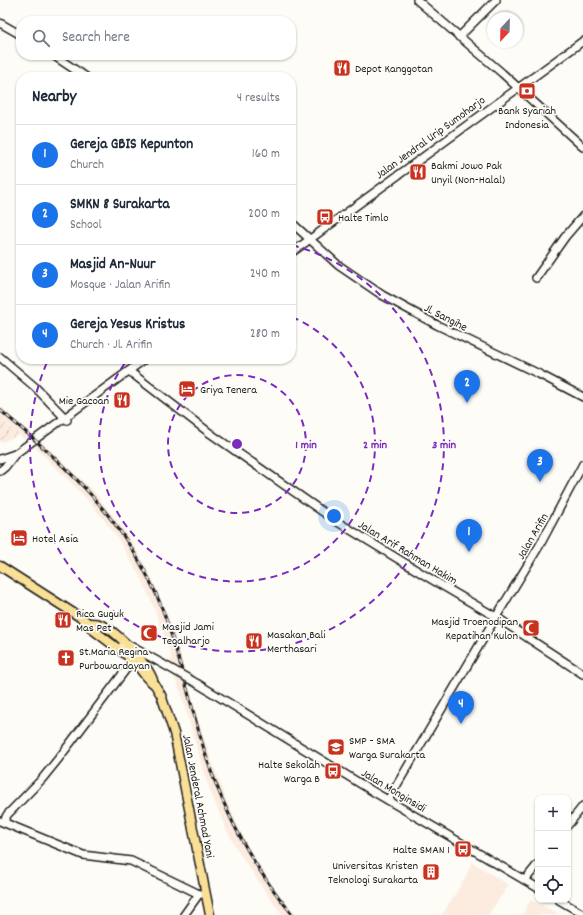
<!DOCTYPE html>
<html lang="en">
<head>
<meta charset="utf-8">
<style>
  :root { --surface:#fff; --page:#f6f6f7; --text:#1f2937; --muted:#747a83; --line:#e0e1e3; --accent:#1a73e8 }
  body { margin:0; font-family:Dekko,sans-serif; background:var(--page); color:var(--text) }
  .controls { position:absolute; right:12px; bottom:12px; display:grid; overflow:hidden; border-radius:8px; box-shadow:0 1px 3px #0004 }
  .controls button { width:36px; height:36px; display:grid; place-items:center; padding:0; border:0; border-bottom:1px solid var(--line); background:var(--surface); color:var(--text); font:20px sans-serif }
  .compass { position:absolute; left:487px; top:12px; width:36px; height:36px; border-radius:50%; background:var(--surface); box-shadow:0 1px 3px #0004; rotate:202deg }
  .you { position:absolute; left:334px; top:516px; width:14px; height:14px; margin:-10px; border:3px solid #fff; border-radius:50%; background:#1a73e8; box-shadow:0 0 0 6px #1a73e833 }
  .badge { display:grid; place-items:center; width:26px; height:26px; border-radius:50%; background:var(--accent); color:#fff; font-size:13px; font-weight:700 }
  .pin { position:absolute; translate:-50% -33px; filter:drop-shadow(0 1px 2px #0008) }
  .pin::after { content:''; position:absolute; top:21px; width:14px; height:12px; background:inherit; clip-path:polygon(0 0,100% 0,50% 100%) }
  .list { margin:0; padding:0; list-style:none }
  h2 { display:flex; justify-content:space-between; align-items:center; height:52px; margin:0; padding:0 16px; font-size:17px }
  h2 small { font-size:13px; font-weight:400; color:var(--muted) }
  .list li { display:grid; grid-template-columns:26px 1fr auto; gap:12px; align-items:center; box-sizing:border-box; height:60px; padding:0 16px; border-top:1px solid var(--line) }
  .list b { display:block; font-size:15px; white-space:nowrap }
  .list p { margin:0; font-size:13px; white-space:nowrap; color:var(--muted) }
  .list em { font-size:13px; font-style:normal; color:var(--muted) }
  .icon { flex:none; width:22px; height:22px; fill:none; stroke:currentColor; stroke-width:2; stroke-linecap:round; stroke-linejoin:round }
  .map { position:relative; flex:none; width:583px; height:915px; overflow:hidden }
  .search { position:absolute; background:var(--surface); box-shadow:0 1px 3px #0004; left:16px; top:16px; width:280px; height:44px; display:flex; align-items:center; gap:10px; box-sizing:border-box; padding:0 14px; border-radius:16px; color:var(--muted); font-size:15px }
  .panel { position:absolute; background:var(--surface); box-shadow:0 1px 3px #0004; left:16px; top:72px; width:280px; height:292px; border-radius:16px }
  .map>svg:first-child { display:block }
  .built { fill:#fcece0 }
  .industrial { fill:url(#industrial-furrows) }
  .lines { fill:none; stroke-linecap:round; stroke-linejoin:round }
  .secondary-casing { stroke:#1c1c1c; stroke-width:10 }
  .primary-casing { stroke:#1c1c1c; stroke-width:11 }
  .secondary { stroke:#fdfcf7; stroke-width:7 }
  .primary { stroke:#fadf96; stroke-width:8 }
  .rail-casing { stroke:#1c1c1c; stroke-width:3 }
  .rail { stroke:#fdfcf7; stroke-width:1.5; stroke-dasharray:4.5; stroke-linecap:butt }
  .secondary-bridge-casing { stroke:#1c1c1c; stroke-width:10; stroke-linecap:butt }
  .secondary-bridge { stroke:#fdfcf7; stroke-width:7 }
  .ring { fill:none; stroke:#7b2cbf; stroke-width:2; stroke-dasharray:7 5 }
  .labels { text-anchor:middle; stroke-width:3.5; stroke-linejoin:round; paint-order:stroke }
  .poi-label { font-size:12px; fill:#1c1c1c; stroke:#fdfcf7; text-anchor:start }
  .street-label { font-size:12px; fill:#1c1c1c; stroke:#fdfcf7 }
  .centre { fill:#7b2cbf; stroke:#fdfcf7; stroke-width:2 }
  .ring-label { font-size:12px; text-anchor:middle; font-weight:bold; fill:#7b2cbf; stroke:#fdfcf7; stroke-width:3.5; stroke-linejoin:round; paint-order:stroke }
</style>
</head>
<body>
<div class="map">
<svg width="583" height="915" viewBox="0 0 583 915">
  <defs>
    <pattern id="industrial-furrows" width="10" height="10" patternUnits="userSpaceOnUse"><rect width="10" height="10" fill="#fcece0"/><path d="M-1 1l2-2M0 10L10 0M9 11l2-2" fill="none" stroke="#d7cac0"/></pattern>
  </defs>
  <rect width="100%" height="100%" fill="#fdfcf7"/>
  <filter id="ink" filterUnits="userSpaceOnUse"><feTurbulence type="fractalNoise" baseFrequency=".025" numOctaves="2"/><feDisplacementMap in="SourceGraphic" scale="8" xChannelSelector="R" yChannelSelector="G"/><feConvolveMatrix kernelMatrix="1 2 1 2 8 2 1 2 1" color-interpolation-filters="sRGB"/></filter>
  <g filter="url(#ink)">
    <g class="built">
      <path d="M 0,406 L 31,433 L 24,439 L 0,419 Z"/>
      <path d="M 42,442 L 93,491 L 124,530 L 138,552 L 150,575 L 173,629 L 201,730 L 228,805 L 248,847 L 263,871 L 281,897 L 296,915 L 283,915 L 273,903 L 238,851 L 224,825 L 206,780 L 180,690 L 173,675 L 170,652 L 153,605 L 142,580 L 118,539 L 102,517 L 84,496 L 35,447 Z"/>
      <path d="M 472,862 L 509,885 L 488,915 L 442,915 L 465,878 Z"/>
      <path d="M 531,900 L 557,913 L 556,915 L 522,915 Z"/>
    </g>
    <path class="industrial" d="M 0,419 L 19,435 L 0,443 Z"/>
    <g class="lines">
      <g class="secondary-casing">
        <g id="secondary">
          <path d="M 417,0 L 502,73 L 583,147"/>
          <path d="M 0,23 L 21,35"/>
          <path d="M 459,37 L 496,0"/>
          <path d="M 53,55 L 86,77"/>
          <path d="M 291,222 L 338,265 L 382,295 L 437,325 L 539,374 L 583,397"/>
          <path d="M 291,253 L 583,41"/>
          <path d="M 536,278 L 565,237 L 583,216"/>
          <path d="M 0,357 L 35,387 L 67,420"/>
          <path d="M 129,371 L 211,434 L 336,521 L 431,579 L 496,617 L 583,674"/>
          <path d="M 0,459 L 15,454"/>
          <path d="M 0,471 L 5,467 L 15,454 L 145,359"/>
          <path d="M 119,648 L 127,644 L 161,663"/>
          <path d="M 198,684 L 374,792 L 538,888"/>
          <path d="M 388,800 L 496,617 L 541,543 L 583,464"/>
          <path d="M 0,821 L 83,855 L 131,861 L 199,894"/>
          <path d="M 4,822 L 7,815 L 42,779 L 59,758 L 133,660"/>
          <path d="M 568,825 L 583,806"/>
          <path d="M 525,880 L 538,864"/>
          <path d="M 559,900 L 583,914"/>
          <path d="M 184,915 L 199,894 L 203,894"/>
        </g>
      </g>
      <g class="primary-casing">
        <g id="primary">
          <path d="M 0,566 L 86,621 L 92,629 L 133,660 L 147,678 L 155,685 L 161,695 L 174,733 L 210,915"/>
          <path d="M 89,623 C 92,623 96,623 99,624 C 115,629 147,663 153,680"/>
        </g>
      </g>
      <use href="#secondary" class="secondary"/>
      <use href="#primary" class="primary"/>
      <g class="rail-casing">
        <path id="rail" d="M 0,410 C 68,467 125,519 160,603 C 182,658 192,716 211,771 C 230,823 257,873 293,915"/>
      </g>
      <use href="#rail" class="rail"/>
      <g class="secondary-bridge-casing">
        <path id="secondary-bridge" d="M 161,663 L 198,684"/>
      </g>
      <use href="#secondary-bridge" class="secondary-bridge"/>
    </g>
  </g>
  <g class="ring">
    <circle cx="237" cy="444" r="69"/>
    <path d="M292 317A138 138 0 1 1 128 359"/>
    <path d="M292 245A207 207 0 1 1 48 360"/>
  </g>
  <defs>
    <g id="restaurant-square" transform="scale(0.9)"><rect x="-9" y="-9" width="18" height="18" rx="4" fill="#c8321e" stroke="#fdfcf7"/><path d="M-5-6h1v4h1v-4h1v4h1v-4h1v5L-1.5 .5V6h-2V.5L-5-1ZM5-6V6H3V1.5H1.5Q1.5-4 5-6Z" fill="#fff"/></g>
    <g id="bank-square" transform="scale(0.9)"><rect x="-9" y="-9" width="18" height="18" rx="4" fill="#c8321e" stroke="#fdfcf7"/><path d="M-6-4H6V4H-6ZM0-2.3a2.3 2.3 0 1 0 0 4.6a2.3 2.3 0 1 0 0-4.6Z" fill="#fff"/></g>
    <g id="bus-square" transform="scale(0.9)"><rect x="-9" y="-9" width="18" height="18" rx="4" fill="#c8321e" stroke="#fdfcf7"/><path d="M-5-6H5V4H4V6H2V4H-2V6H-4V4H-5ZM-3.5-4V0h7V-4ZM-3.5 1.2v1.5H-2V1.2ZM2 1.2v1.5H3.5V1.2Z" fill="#fff"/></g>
    <g id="hotel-square" transform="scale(0.9)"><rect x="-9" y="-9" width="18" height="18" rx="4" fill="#c8321e" stroke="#fdfcf7"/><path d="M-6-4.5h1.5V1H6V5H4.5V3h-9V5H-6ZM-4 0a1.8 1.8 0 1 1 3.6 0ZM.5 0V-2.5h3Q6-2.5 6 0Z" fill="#fff"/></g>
    <g id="mosque-square" transform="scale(0.9)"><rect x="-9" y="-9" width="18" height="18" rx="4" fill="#c8321e" stroke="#fdfcf7"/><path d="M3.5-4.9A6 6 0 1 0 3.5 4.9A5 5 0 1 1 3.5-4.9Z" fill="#fff"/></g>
    <g id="church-square" transform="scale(0.9)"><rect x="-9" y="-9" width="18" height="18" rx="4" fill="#c8321e" stroke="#fdfcf7"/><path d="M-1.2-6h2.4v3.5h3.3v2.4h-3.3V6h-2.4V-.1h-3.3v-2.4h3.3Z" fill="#fff"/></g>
    <g id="school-square" transform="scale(0.9)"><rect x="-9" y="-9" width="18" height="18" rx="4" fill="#c8321e" stroke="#fdfcf7"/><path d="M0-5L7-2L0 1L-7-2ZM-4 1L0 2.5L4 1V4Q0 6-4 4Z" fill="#fff"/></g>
    <g id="building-square" transform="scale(0.9)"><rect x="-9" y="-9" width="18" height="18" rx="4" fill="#c8321e" stroke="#fdfcf7"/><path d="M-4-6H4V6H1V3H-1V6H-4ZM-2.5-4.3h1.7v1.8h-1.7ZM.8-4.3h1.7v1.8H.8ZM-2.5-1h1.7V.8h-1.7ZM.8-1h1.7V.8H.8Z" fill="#fff"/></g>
  </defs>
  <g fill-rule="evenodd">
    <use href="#restaurant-square" x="342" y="68"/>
    <use href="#bank-square" x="527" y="91"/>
    <use href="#restaurant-square" x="418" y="172"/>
    <use href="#bus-square" x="325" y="217"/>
    <use href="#hotel-square" x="187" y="389"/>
    <use href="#restaurant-square" x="122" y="400"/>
    <use href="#hotel-square" x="19" y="538"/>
    <use href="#restaurant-square" x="63" y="620"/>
    <use href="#mosque-square" x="531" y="628"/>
    <use href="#mosque-square" x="149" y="633"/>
    <use href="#restaurant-square" x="254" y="641"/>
    <use href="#church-square" x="66" y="658"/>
    <use href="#school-square" x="336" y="747"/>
    <use href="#bus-square" x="333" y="771"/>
    <use href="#bus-square" x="463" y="849"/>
    <use href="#building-square" x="431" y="872"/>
  </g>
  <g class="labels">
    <g class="poi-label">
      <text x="355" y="72">Depot Kanggotan</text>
      <text x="527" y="114" text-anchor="middle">Bank Syariah<tspan x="527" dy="14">Indonesia</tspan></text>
      <text x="431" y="169">Bakmi Jowo Pak<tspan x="431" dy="14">Unyil (Non-Halal)</tspan></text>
      <text x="338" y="221">Halte Timlo</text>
      <text x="200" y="393">Griya Tenera</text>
      <text x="109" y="404" text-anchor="end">Mie Gacoan</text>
      <text x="32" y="542">Hotel Asia</text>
      <text x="76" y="617">Rica Guguk<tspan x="76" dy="14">Mas Pet</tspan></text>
      <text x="518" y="625" text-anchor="end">Masjid Troenodipan<tspan x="518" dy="14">Kepatihan Kulon</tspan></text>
      <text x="162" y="630">Masjid Jami<tspan x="162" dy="14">Tegalharjo</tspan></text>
      <text x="267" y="638">Masakan Bali<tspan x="267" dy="14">Merthasari</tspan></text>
      <text x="79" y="655">St.Maria Regina<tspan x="79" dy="14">Purbowardayan</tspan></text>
      <text x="349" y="744">SMP - SMA<tspan x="349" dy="14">Warga Surakarta</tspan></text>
      <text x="320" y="768" text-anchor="end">Halte Sekolah<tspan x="320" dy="14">Warga B</tspan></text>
      <text x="450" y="853" text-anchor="end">Halte SMAN 1</text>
      <text x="418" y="869" text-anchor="end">Universitas Kristen<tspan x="418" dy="14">Teknologi Surakarta</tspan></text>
    </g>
    <g class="street-label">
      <text transform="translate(430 137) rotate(-36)" y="4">Jalan Jendral Urip Sumoharjo</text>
      <text transform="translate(446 317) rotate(27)" y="4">Jl. Sangihe</text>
      <text transform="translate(532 536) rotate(-60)" y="4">Jalan Arifin</text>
      <text transform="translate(408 552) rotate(31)" y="4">Jalan Arif Rahman Hakim</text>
      <text transform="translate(394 790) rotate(31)" y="4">Jalan Monginsidi</text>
      <text transform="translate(199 796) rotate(79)" y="4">Jalan Jenderal Achmad Yani</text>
    </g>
  </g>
  <circle cx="237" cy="444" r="6" class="centre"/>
  <g class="ring-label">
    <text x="306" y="448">1 min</text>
    <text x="375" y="448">2 min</text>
    <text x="444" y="448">3 min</text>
  </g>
</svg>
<div class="controls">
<button>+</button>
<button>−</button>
<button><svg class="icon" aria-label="locate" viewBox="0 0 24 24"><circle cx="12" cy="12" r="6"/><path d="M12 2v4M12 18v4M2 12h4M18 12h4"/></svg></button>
</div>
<svg class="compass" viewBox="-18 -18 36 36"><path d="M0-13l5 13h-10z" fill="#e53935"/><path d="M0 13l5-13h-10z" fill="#747a83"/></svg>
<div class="you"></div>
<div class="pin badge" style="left:469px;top:552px">1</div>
<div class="pin badge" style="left:467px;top:403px">2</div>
<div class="pin badge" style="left:540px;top:482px">3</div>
<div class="pin badge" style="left:461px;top:724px">4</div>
<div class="search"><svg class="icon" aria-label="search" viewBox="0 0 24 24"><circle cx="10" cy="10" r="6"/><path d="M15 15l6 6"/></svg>Search here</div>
<section class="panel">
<h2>Nearby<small>4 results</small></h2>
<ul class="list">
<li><span class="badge">1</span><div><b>Gereja GBIS Kepunton</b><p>Church</p></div><em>160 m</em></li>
<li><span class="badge">2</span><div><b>SMKN 8 Surakarta</b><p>School</p></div><em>200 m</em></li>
<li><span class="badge">3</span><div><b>Masjid An-Nuur</b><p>Mosque · Jalan Arifin</p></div><em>240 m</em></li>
<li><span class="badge">4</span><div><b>Gereja Yesus Kristus</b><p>Church · Jl. Arifin</p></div><em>280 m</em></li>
</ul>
</section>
</div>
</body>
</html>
